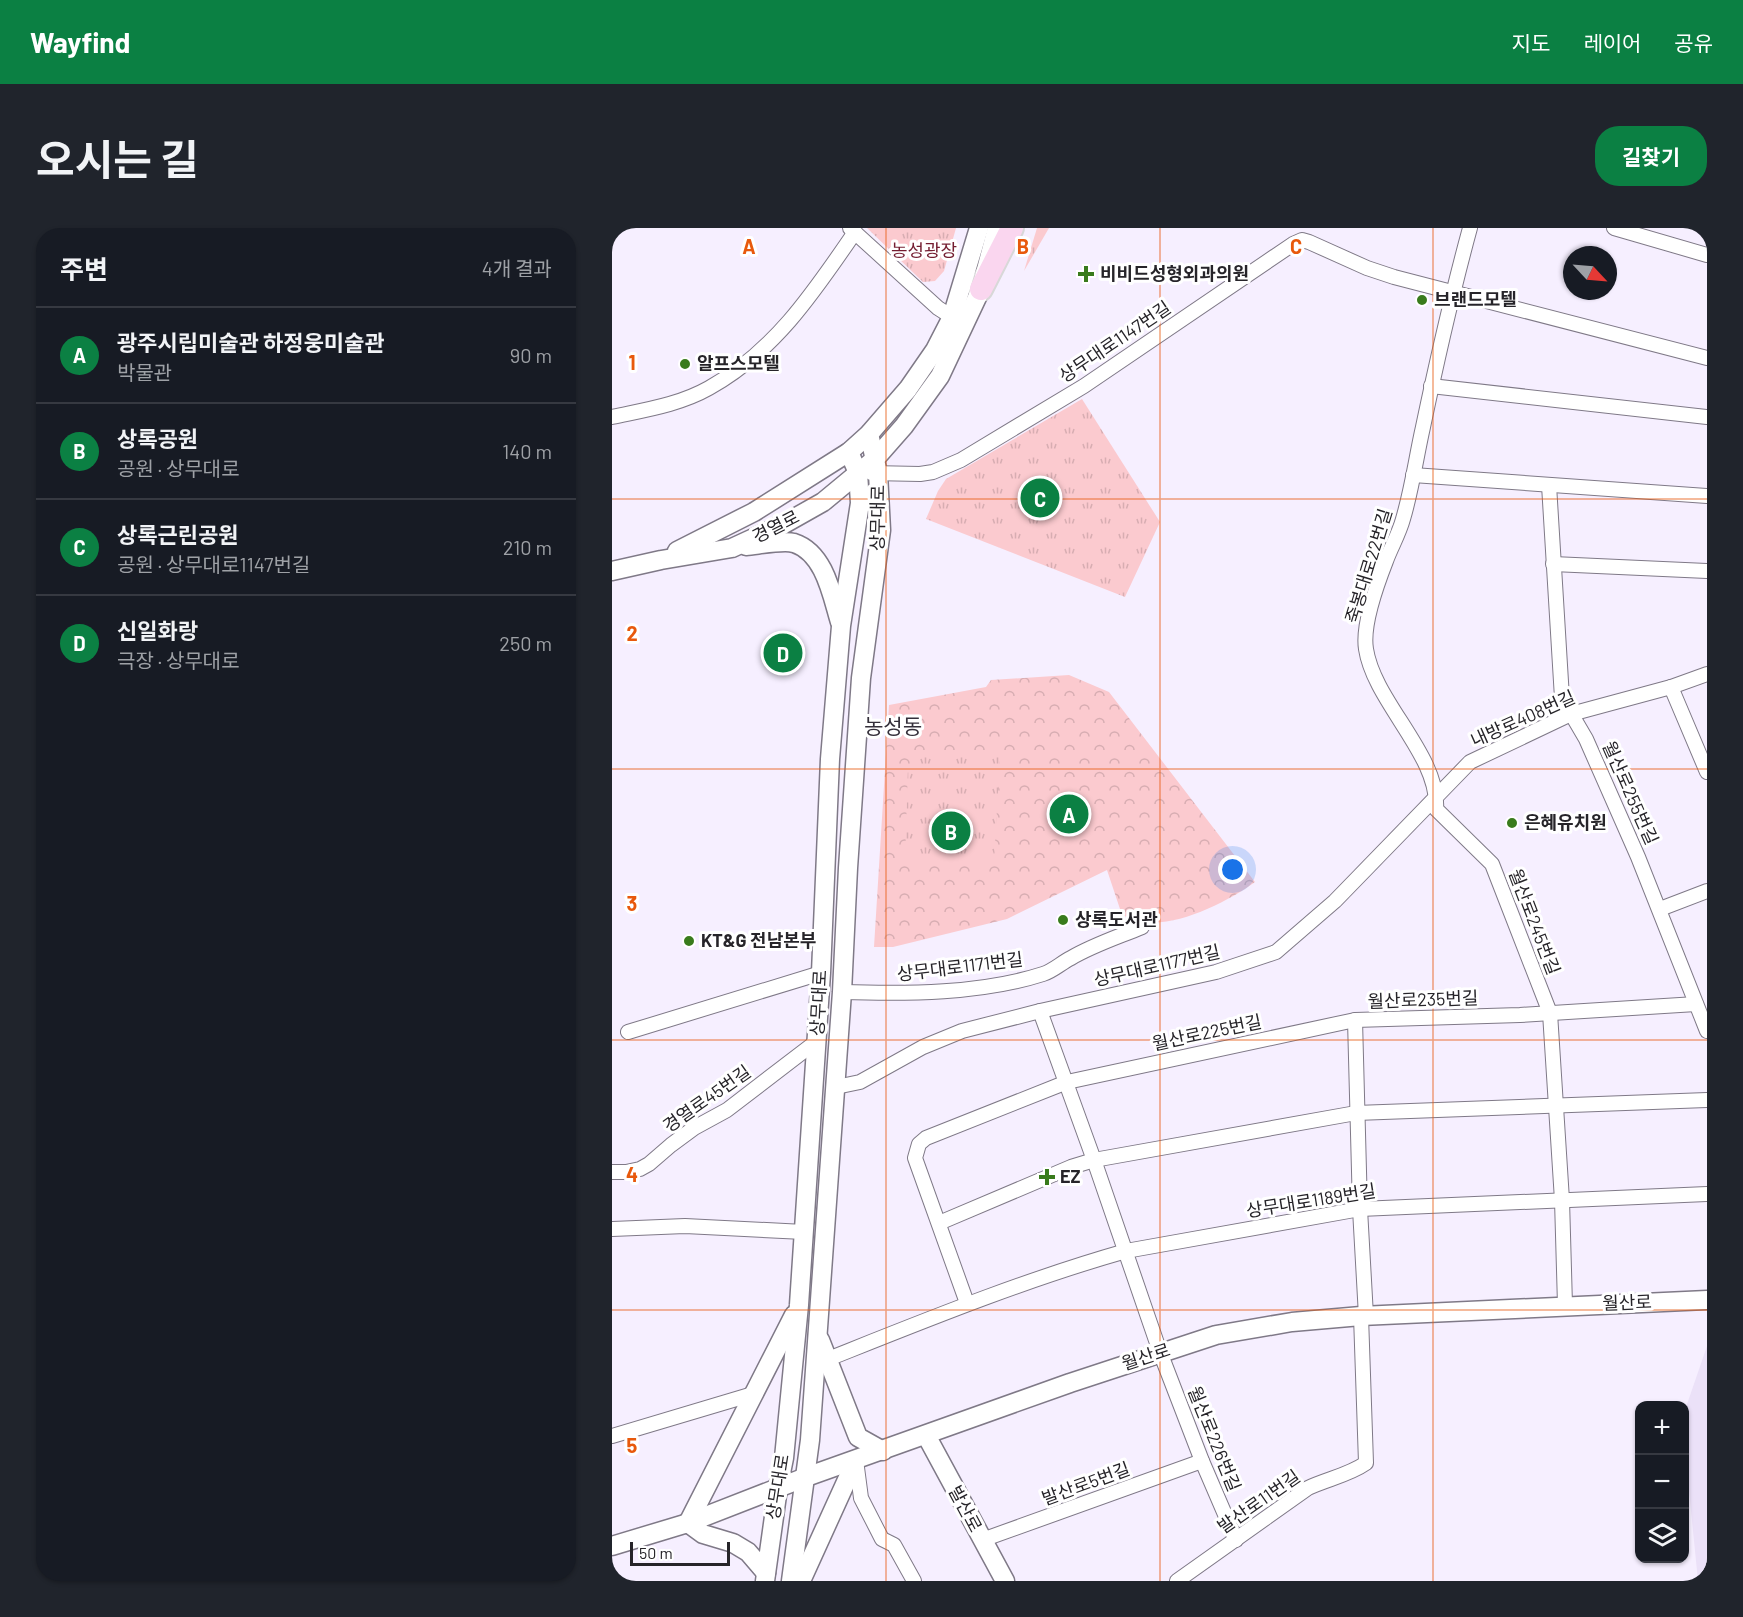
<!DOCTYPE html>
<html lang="ko">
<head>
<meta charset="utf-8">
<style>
  :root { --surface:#171b24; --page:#20242c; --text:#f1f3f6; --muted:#9ea1a6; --line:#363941; --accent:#0b8043 }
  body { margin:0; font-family:Barlow,"Noto Sans KR",sans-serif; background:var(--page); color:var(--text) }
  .controls { position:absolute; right:18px; bottom:18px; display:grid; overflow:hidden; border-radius:12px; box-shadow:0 2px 4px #0004 }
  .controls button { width:54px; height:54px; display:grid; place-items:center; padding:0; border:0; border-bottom:2px solid var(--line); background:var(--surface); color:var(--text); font:30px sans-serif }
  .compass { position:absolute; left:951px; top:18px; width:54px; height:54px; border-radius:50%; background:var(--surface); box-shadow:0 2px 4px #0004; rotate:116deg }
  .scale { position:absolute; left:18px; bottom:15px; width:100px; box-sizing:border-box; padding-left:6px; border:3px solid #262429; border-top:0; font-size:16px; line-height:21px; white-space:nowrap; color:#262429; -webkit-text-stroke:4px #fff; paint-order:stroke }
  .you { position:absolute; left:621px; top:642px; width:21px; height:21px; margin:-15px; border:4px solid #fff; border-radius:50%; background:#1a73e8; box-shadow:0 0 0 9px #1a73e833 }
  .badge { display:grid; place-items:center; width:39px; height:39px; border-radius:50%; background:var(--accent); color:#fff; font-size:20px; font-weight:700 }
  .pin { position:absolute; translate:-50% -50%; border:3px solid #fff; box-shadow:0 2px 6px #0006 }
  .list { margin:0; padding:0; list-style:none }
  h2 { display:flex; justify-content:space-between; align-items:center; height:78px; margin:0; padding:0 24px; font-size:26px }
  h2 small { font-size:20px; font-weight:400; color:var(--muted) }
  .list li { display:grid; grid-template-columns:39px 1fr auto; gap:18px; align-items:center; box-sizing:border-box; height:96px; padding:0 24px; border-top:2px solid var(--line) }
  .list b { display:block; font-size:22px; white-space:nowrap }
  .list p { margin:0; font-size:20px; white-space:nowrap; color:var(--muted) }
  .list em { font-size:20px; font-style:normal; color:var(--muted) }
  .icon { flex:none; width:33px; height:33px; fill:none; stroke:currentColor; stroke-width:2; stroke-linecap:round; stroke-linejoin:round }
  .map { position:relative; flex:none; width:1095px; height:1353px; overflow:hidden; border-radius:24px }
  header { display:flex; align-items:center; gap:36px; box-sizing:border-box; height:84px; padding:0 30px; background:var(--accent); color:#fff }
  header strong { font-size:28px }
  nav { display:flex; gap:33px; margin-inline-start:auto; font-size:21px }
  .intro { display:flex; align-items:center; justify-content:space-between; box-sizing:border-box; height:144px; padding:0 36px }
  h1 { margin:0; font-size:42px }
  .button { padding:15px 27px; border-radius:24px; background:var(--accent); color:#fff; font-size:21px; font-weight:700 }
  main { display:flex; gap:36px; padding:0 36px }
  aside { flex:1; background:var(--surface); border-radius:24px; box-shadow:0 2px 4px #0004 }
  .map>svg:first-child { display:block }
  .built { fill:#ebe1f8 }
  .forest { fill:url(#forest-crowns) }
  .park { fill:url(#park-tufts) }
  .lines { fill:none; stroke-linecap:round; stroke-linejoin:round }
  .minor-casing { stroke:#7f7987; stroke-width:16 }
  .tertiary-casing { stroke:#7f7987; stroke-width:21 }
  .primary-casing { stroke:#d8d8d8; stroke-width:26 }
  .minor { stroke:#fff; stroke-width:14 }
  .tertiary { stroke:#fff; stroke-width:18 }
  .primary { stroke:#fad6ef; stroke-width:22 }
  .grid { fill:none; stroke:#e8590c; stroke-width:1.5; stroke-opacity:0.55 }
  .poi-dot { fill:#397b1c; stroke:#fff; stroke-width:2 }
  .labels { text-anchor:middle; stroke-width:6; stroke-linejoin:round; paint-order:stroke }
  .park-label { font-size:18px; fill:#741d31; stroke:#fff }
  .poi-label { font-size:18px; font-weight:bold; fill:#262429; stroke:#fff; text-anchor:start }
  .street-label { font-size:18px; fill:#262429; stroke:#fff }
  .quarter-label { font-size:21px; fill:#342f3a; stroke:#fff }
  .grid-label { font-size:20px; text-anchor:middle; font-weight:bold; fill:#e8590c; stroke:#fff; stroke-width:6; stroke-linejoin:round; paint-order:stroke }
</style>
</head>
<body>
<header>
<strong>Wayfind</strong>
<nav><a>지도</a><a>레이어</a><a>공유</a></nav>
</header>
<div class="intro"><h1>오시는 길</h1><a class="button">길찾기</a></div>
<main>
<aside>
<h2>주변<small>4개 결과</small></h2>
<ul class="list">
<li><span class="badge">A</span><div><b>광주시립미술관 하정웅미술관</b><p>박물관</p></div><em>90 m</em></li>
<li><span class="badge">B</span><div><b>상록공원</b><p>공원 · 상무대로</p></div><em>140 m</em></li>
<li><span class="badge">C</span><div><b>상록근린공원</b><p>공원 · 상무대로1147번길</p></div><em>210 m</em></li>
<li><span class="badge">D</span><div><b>신일화랑</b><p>극장 · 상무대로</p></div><em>250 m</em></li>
</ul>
</aside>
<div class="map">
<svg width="1095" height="1353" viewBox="0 0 1095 1353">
  <defs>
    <pattern id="forest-crowns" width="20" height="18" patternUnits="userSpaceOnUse" patternTransform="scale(1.5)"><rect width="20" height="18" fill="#fbcacf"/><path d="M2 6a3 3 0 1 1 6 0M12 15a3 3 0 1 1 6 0" fill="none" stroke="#d7adb2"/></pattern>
    <pattern id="park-tufts" width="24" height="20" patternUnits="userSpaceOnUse" patternTransform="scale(1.5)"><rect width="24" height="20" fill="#fbcacf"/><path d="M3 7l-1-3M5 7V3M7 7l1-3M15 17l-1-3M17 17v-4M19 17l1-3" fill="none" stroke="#d7adb2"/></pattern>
  </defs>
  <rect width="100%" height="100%" fill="#f6efff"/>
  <path class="built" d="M 1095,1118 L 1095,1353 L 1086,1353 L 1073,1223 L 1072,1185 Z"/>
  <path class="forest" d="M 457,447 L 497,464 L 643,654 C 617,673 566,699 533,694 C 525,693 517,690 510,687 L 495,642 L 395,691 L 281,719 L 262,719 L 277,477 L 374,459 L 379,452 Z"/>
  <g class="park">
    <path d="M 255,0 L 344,0 L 332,43 L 323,53 L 311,54 Z"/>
    <path d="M 425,0 L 437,0 L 412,43 Z"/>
    <path d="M 470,171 L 548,294 L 513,369 L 314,291 L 326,263 L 334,251 Z"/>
    <path d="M 307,528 L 388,528 L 382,634 L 293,632 L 296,538 Z"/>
  </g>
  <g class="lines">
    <g class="minor-casing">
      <g id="minor">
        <path d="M 238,0 L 326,80 L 340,89"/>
        <path d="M 858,0 C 840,66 825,132 811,199 C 804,230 800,261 791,291 C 787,306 779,319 774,333 C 765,356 750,397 754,421 C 762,474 828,528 824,581 L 880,636 L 938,785 L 950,972 L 953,1077"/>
        <path d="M 1002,0 L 1095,27"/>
        <path d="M 819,158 L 1095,189"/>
        <path d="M 0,189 C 32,182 67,177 97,160 C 162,124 202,64 243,4"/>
        <path d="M 259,245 L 308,246 L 321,244 L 349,232 L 472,158 L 681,16 L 690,12 L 697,14 L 755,40 L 782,49 L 1095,130"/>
        <path d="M 801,247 L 1095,268"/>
        <path d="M 937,257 L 950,470 L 974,511 L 1026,629 L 1095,803"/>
        <path d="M 941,336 L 1095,343"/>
        <path d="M 1059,459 L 1095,544"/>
        <path d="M 1048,681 L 1095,663"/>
        <path d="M 230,764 C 295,766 369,766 431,746 C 441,743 449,735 459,730 C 481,717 506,709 530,699"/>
        <path d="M 428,783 L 482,932 L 548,1124 L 590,1233 L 624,1312"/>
        <path d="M 743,792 L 748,981 L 754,1088"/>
        <path d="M 16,804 L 209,745"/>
        <path d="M 224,859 L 248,854 L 311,819 L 350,803 L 428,783 L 604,744 L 664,724 L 723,673 L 858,534 L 959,486 L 1059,459 L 1095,446"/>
        <path d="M 0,944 L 14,944 L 28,941 L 37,936 L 59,917 L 82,900 L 115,882 L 205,813"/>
        <path d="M 327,995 L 459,939 L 482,932 L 744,885 L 1095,872"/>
        <path d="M 0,1001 L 73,998 L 192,1004"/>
        <path d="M 355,1075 L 303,930 L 307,916 L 314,910 L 455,854 L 743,792 L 908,787 L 1084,776"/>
        <path d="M 216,1131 C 314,1092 412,1052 514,1023 L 748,981 L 1095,966"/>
        <path d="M 0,1208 L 141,1166"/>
        <path d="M 244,1232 L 249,1270 L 270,1311 L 282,1317 L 302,1353"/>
        <path d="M 370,1312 L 590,1233"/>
        <path d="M 565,1353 L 696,1260 C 715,1251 737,1247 754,1235 L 749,1088"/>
      </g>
    </g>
    <g class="tertiary-casing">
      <g id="tertiary">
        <path d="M 134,318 C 146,317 171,312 182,315 C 213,325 220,368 228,394"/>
        <path d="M 65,323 L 142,284 L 237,224 L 257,206 L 296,161 L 323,122 L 340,89 L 367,0"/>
        <path d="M 0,343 L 49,332 L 120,320 L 172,296 L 211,274 L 263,231 L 292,198 L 328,148 L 369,61 L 385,0"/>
        <path d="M 208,1112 L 246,1209 L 271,1223"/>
        <path d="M 314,1207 L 393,1353"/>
        <path d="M 0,1318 L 76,1295 L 194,1249 L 458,1155 L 604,1107 L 680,1094 L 749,1088 L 1095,1072"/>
        <path d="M 154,1345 L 136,1324 L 121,1315 L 91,1306 L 76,1295 L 182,1087"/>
        <path d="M 153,1353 L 166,1260 L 172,1230 L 187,1077 L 209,745 L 218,531 L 229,398 L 248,275 L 246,245 L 237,224"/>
        <path d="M 179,1353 L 198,1212 L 230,764 L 236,640 L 249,450 L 269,302 L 266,245 L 257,206"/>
        <path d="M 189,1353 L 244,1232"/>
      </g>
    </g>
    <g class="primary-casing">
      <path id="primary" d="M 369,61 L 400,0"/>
    </g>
    <use href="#minor" class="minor"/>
    <use href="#tertiary" class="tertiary"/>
    <use href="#primary" class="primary"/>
  </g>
  <path class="grid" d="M 274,0 L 274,1353M 548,0 L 548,1353M 821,0 L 821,1353M 0,271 L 1095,271M 0,541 L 1095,541M 0,812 L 1095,812M 0,1082 L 1095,1082"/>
  <g class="poi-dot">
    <path d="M471 37h6v6h6v6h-6v6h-6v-6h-6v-6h6z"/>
    <circle cx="810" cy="72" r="6"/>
    <circle cx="73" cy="136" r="6"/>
    <circle cx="900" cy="595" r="6"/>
    <circle cx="451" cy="692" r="6"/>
    <circle cx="77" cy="713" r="6"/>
    <path d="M432 940h6v6h6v6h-6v6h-6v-6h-6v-6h6z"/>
  </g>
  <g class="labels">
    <g class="park-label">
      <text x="312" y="29">농성광장</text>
    </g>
    <g class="poi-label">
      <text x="488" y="52">비비드성형외과의원</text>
      <text x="822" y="78">브랜드모텔</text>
      <text x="85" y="142">알프스모텔</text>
      <text x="912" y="601">은혜유치원</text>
      <text x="463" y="698">상록도서관</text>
      <text x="89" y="719">KT&amp;G 전남본부</text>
      <text x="448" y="955">EZ</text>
    </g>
    <g class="street-label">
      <text transform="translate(503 114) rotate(-34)" y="6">상무대로1147번길</text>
      <text transform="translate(266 290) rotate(-89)" y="6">상무대로</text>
      <text transform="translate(164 299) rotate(-27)" y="6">경열로</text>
      <text transform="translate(757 338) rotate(-73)" y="6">죽봉대로22번길</text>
      <text transform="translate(911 491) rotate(-24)" y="6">내방로408번길</text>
      <text transform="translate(1018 565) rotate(66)" y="6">월산로255번길</text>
      <text transform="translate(922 694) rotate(69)" y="6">월산로245번길</text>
      <text transform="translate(545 738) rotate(-13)" y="6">상무대로1177번길</text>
      <text transform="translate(348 739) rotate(-7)" y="6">상무대로1171번길</text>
      <text transform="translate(811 772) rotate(-2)" y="6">월산로235번길</text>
      <text transform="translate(207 775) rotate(-87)" y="6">상무대로</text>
      <text transform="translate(595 805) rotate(-12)" y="6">월산로225번길</text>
      <text transform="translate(95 871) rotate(-35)" y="6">경열로45번길</text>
      <text transform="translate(699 973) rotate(-9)" y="6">상무대로1189번길</text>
      <text transform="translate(1015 1075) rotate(-2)" y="6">월산로</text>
      <text transform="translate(534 1129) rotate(-18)" y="6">월산로</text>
      <text transform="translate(602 1211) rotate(68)" y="6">월산로226번길</text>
      <text transform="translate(474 1256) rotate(-20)" y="6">발산로5번길</text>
      <text transform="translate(166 1259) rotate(-81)" y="6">상무대로</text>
      <text transform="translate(647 1274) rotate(-35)" y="6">발산로11번길</text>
      <text transform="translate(353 1281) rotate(62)" y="6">발산로</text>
    </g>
    <g class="quarter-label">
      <text x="281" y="506">농성동</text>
    </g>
  </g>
  <g class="grid-label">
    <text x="137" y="26">A</text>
    <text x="411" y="26">B</text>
    <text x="684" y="26">C</text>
    <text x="20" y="142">1</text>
    <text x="20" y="413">2</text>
    <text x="20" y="683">3</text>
    <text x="20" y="954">4</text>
    <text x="20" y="1225">5</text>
  </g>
</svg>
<div class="controls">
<button>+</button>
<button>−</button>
<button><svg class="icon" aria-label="layers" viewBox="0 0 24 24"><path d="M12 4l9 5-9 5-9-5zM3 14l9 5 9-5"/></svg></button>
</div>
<svg class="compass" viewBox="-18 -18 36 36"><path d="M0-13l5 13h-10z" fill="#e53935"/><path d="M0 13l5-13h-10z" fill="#9ea1a6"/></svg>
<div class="scale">50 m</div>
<div class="you"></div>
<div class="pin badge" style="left:457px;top:586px">A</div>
<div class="pin badge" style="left:339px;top:603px">B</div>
<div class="pin badge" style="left:428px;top:270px">C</div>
<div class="pin badge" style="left:171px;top:425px">D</div>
</div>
</main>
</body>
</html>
